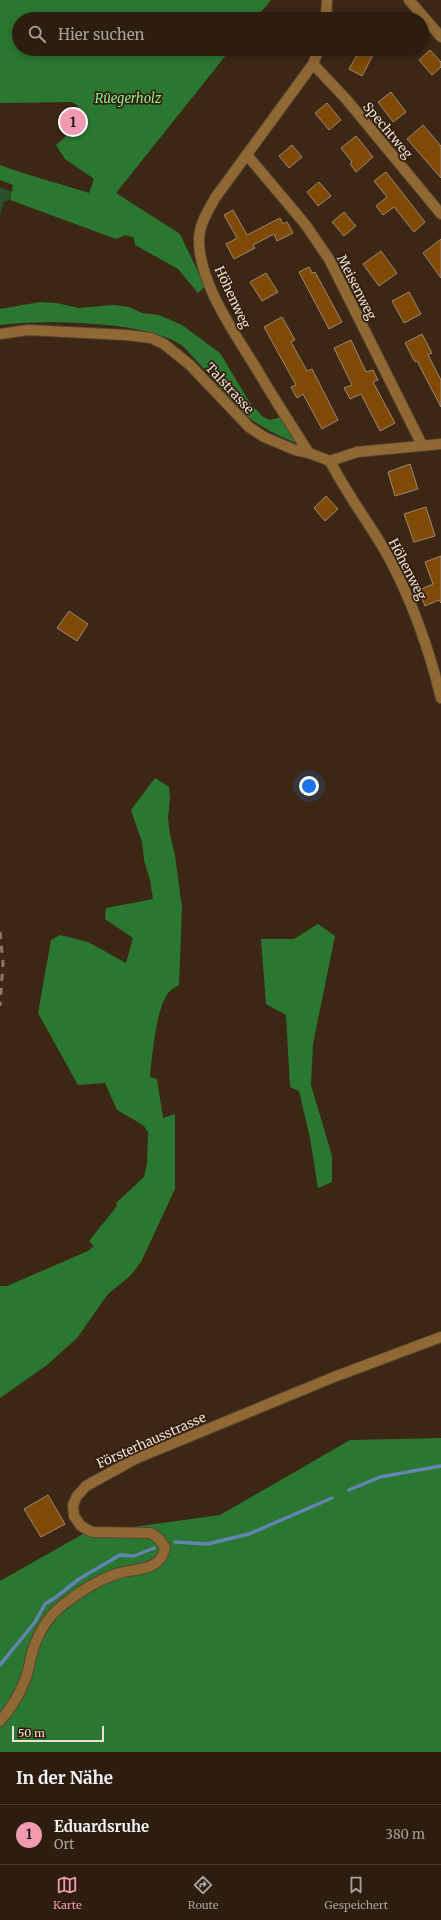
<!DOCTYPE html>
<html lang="de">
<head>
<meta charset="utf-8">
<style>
  :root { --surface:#2c1d0f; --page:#342618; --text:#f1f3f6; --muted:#a6a29e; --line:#483b2f; --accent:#f29ab0 }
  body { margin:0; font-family:Merriweather,serif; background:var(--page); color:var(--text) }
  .scale { position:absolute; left:12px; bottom:10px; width:92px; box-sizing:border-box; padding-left:4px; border:2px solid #eddfd4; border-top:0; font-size:11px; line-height:14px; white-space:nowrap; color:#eddfd4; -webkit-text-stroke:3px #311d0a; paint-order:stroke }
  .you { position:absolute; left:309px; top:786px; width:14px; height:14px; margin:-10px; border:3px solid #fff; border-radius:50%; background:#1a73e8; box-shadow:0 0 0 6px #1a73e833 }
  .badge { display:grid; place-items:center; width:26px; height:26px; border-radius:50%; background:var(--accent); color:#111; font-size:13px; font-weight:700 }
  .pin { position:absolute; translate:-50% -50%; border:2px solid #fff; box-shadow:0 1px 4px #0006 }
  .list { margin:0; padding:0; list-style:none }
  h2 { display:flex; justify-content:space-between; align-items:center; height:52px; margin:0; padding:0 16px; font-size:17px }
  h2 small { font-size:13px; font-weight:400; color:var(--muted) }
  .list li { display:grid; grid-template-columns:26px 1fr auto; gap:12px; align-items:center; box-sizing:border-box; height:60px; padding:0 16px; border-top:1px solid var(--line) }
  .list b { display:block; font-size:15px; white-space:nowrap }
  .list p { margin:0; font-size:13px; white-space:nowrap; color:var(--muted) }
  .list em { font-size:13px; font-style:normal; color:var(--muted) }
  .icon { flex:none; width:22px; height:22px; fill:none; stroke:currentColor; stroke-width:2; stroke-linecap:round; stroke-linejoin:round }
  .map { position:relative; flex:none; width:441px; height:1752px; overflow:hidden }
  .search { position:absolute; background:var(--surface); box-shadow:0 2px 10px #0003; left:12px; right:12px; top:12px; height:44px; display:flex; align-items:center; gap:10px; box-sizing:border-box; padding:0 14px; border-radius:22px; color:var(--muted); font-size:15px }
  .sheet { height:112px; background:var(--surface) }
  nav { display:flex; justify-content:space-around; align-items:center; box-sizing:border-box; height:56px; border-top:1px solid var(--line); background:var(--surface); font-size:11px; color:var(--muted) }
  nav a { display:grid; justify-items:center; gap:2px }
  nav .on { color:var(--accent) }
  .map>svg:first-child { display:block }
  .green { fill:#255028 }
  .forest { fill:#2a7732 }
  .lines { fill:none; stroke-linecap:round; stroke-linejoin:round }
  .stream { stroke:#6484b3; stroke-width:3.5 }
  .building { fill:#7f4906; stroke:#a08772 }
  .minor-casing { stroke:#574433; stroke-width:12 }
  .minor { stroke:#8f6834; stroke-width:10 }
  .rail { stroke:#8b7a6a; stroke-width:3; stroke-dasharray:7 7; stroke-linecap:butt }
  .labels { text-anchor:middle; stroke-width:3.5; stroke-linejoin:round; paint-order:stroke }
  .park-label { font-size:13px; font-style:italic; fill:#8aed8f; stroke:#311d0a }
  .street-label { font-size:13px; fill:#eddfd4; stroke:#311d0a }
</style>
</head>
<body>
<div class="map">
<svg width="441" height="1752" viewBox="0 0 441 1752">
  <rect width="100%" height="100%" fill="#3b2714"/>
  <path class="green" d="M 0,187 L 12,192 L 9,200 L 4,202 L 0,216 Z"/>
  <g class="forest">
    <path d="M 0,0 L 271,0 L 255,19 L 19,19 L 19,49 L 231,49 L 116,193 L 180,234 L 205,286 L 198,293 L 178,269 L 135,245 L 134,238 L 126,235 L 116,239 L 10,200 L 13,185 L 0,180 L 0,165 C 29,176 59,183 89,193 L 94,179 L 65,159 L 56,145 C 69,135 76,126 81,111 L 76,104 L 71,102 L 0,103 Z"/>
    <path d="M 40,302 L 57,303 L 78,308 L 114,305 L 129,307 L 142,313 L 159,315 L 182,325 L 220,353 L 250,403 L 263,417 L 270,420 L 281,417 L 300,445 C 277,435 256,426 238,408 C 223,392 209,374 194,358 C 190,354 186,348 181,345 C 149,321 40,319 0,325 L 0,309 Z"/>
    <path d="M 155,778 L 169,787 L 170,798 L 168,818 L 170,835 L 175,855 L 182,908 L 179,985 C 177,987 173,988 171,990 C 156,1002 152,1058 150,1077 L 157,1079 L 163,1118 L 175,1114 L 175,1189 L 141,1262 L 130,1276 L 108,1294 L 77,1338 L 47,1365 L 0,1398 L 0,1286 L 7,1286 L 88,1251 L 94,1246 L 89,1241 L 117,1206 L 116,1203 L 144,1177 L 147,1164 L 148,1132 L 143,1125 L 117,1110 L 105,1083 L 78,1085 L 38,1013 L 51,940 L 60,935 L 88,942 L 126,963 L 133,938 L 105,919 L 106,908 L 153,899 L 150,880 L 144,860 L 142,842 L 131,810 Z"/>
    <path d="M 318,924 L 335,936 L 313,1044 L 311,1085 L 332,1156 L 332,1182 L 318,1188 L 310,1138 L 299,1091 L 290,1087 L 286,1015 L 266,1004 L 261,939 L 294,939 Z"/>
    <path d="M 441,1438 L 441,1752 L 0,1752 L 0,1581 L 83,1534 L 220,1515 L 350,1440 Z"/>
  </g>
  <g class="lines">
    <g class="stream">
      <path d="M 349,1490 L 380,1477 L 441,1466"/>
      <path d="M 175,1542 L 207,1544 L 249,1534 L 332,1498"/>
      <path d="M 0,1665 L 35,1622 L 45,1604 L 56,1597 L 79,1579 L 120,1555 L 134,1556 L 154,1548"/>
    </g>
  </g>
  <g class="building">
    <path d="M 347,49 L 376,49 L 362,76 L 349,69 L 357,55 Z"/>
    <path d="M 430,50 L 441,62 L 441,67 L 432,75 L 419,60 Z"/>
    <path d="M 391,92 L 406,112 L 393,122 L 378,102 Z"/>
    <path d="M 327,103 L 341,120 L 329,130 L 315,113 Z"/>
    <path d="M 423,125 L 441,146 L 441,178 L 407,139 Z"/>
    <path d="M 356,136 L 373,157 L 356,172 L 350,164 L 352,162 L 341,148 Z"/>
    <path d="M 292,145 L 302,157 L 289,168 L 279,156 Z"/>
    <path d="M 386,172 L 425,222 L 414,232 L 394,207 L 383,215 L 376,206 L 387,197 L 374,181 Z"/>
    <path d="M 319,182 L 331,196 L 318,206 L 307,192 Z"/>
    <path d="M 233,210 L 247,235 L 280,218 L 283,224 L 287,222 L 293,233 L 277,241 L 274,234 L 253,245 L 255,248 L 234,259 L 226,244 L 237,238 L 224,215 Z"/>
    <path d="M 344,212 L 356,226 L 344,236 L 332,222 Z"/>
    <path d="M 441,239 L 441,278 L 423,253 Z"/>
    <path d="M 381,251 L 397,273 L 379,286 L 363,264 Z"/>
    <path d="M 309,267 L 312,273 L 315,272 L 342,322 L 329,329 L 299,272 Z"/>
    <path d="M 266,273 L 278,292 L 262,301 L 250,282 Z"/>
    <path d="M 409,292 L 421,314 L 404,323 L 392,301 Z"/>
    <path d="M 282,317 L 295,340 L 291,342 L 307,371 L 312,369 L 338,420 L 322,429 L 303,394 L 297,398 L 291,387 L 296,385 L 264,327 Z"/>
    <path d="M 422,334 L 432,353 L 428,355 L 441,380 L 441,407 L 417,361 L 415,362 L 405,343 Z"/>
    <path d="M 351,340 L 366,372 L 373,370 L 378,380 L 373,382 L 395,423 L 380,431 L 361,394 L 350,399 L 344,388 L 352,385 L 334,348 Z"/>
    <path d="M 410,464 L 418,489 L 395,496 L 388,472 Z"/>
    <path d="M 326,496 L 338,509 L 325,521 L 314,508 Z"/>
    <path d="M 426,507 L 435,536 L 414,542 L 404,514 Z"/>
    <path d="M 441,556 L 441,603 L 439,600 L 425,606 L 419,590 L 433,584 L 425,562 Z"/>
    <path d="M 69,611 L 88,624 L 77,641 L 57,628 Z"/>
    <path d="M 48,1495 L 65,1524 L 41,1537 L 24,1509 Z"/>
  </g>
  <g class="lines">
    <g class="minor-casing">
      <g id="minor">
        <path d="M 409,0 L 441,37"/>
        <path d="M 326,19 L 327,0"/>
        <path d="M 313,64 L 346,99 L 441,214"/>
        <path d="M 247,155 L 305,224 L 329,259 L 422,445"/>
        <path d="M 0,334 L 28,330 L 126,335 L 151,338 L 164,344 L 190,365 L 249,427 L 264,437 L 295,450 L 309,453 L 330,461 L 357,452 L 441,444"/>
        <path d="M 309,453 C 291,425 273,397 256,368 C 234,332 198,282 199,238 C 200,223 208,211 215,198 L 313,64 L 319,49"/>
        <path d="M 330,461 C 347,495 371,525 389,558 C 413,603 429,649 441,698"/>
        <path d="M 0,1721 C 10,1710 21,1692 26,1677 C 30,1667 30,1657 34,1647 C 40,1629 52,1612 68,1601 C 82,1590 99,1580 116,1574 C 134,1568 162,1572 165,1547 L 159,1539 L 151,1533 L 92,1532 L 81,1526 L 74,1516 L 73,1505 L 77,1496 L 86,1486 L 135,1459 L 334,1377 L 441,1337"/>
      </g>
    </g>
    <use href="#minor" class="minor"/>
    <path class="rail" d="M 0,932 L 3,963 L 0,1006"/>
  </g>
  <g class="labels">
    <g class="park-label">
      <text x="128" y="103">Rüegerholz</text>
    </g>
    <g class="street-label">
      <text transform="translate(388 130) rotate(50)" y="5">Spechtweg</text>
      <text transform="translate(357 287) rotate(63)" y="5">Meisenweg</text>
      <text transform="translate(233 297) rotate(65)" y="5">Höhenweg</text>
      <text transform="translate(230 388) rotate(47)" y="5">Talstrasse</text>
      <text transform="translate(408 569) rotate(63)" y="5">Höhenweg</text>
      <text transform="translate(151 1440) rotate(-24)" y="5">Försterhausstrasse</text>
    </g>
  </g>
</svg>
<div class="scale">50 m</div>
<div class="you"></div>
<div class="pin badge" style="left:73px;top:122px">1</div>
<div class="search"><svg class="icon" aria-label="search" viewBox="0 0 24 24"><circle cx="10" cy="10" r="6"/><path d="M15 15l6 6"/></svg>Hier suchen</div>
</div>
<section class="sheet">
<h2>In der Nähe<small></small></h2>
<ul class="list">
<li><span class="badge">1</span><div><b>Eduardsruhe</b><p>Ort</p></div><em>380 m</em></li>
</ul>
</section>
<nav>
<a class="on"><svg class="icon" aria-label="map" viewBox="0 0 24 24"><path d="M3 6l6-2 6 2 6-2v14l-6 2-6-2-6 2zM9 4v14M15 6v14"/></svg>Karte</a>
<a><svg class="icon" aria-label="directions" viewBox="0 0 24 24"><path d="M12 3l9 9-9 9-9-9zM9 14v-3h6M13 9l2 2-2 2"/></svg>Route</a>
<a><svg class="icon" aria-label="saved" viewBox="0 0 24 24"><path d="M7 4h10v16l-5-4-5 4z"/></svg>Gespeichert</a>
</nav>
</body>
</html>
